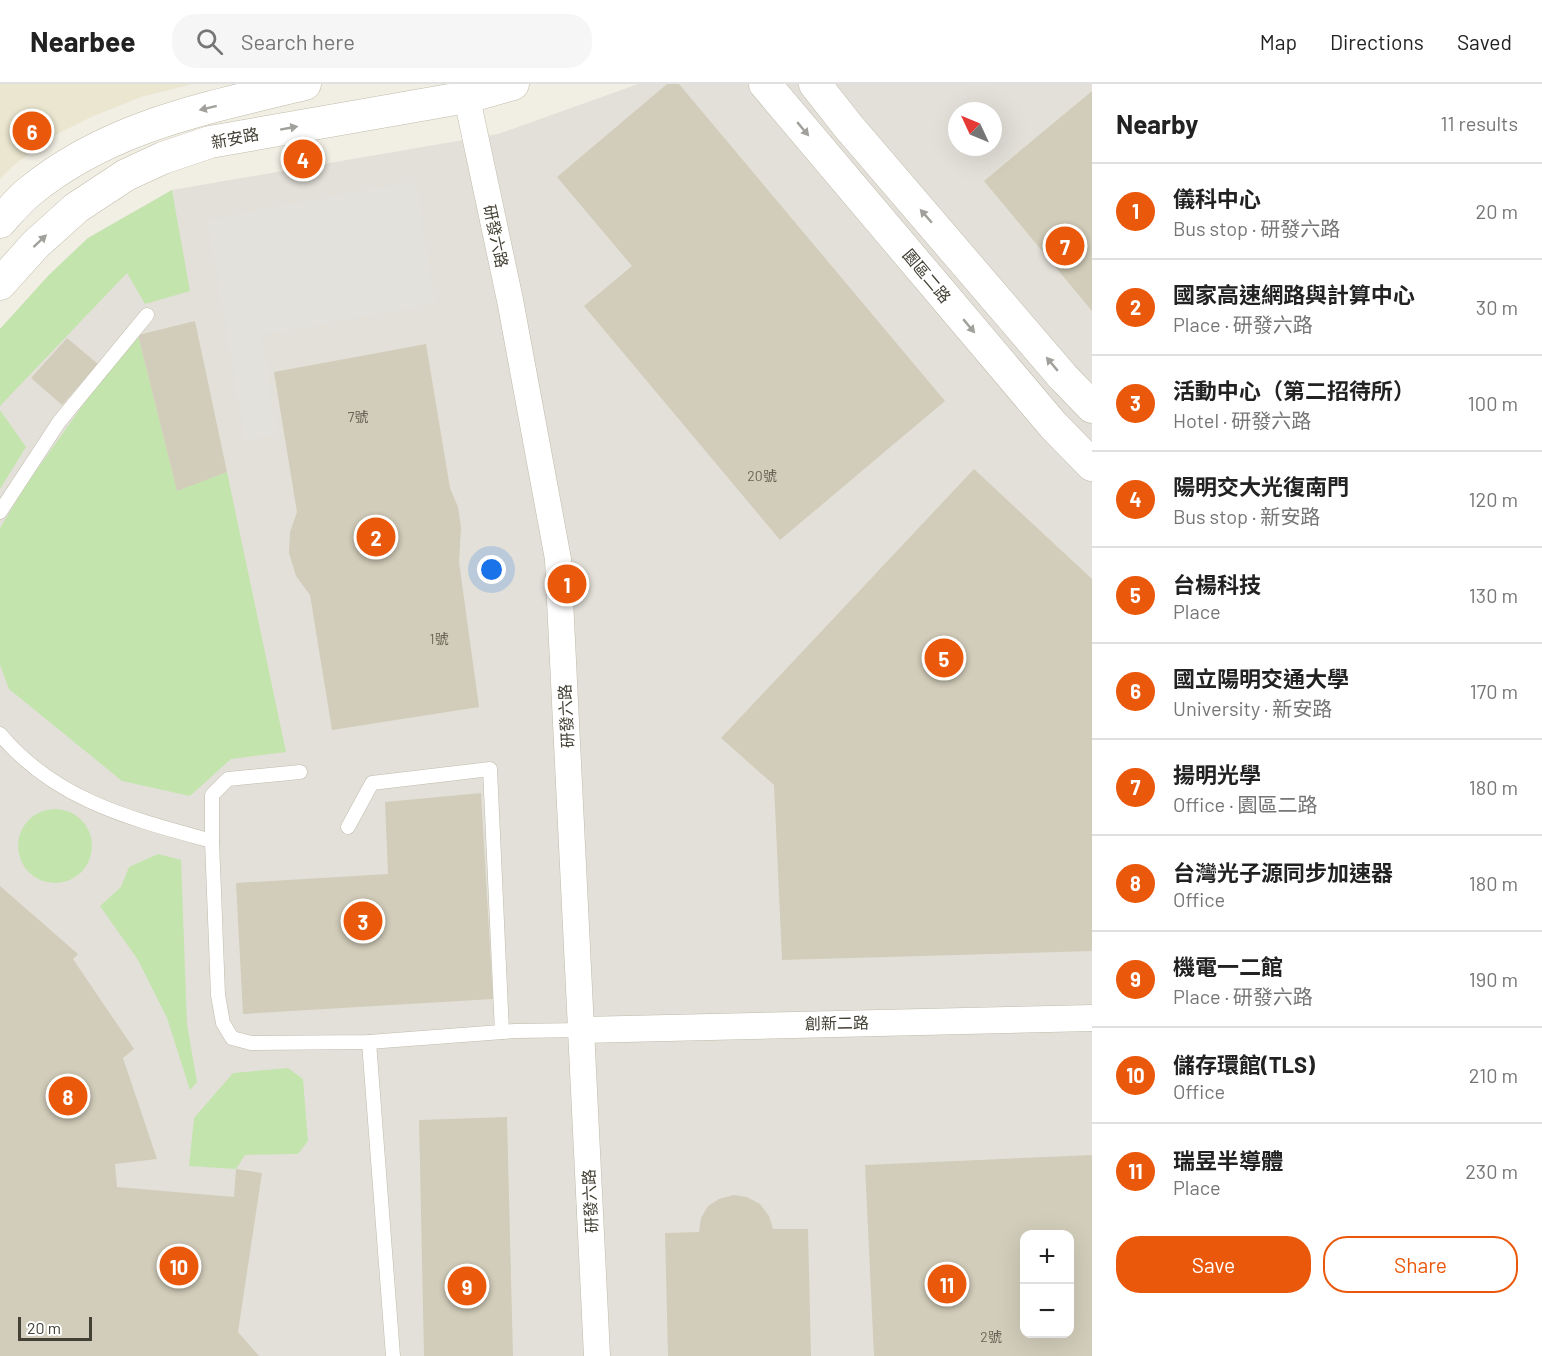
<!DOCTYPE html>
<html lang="en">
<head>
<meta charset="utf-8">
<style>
  :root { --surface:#fff; --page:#f6f6f6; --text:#222; --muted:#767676; --line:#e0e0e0; --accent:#ea580c }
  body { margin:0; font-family:Barlow,"Noto Sans TC",sans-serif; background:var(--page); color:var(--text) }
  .controls { position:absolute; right:18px; bottom:18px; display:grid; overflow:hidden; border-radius:12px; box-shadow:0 6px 24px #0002 }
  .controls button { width:54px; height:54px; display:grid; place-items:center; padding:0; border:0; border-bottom:2px solid var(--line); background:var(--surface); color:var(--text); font:30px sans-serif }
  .compass { position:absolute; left:948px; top:18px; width:54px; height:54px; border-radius:50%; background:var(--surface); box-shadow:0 6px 24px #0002; rotate:314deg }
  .scale { position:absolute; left:18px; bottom:15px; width:74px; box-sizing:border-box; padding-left:6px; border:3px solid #434034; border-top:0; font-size:16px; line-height:21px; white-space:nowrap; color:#434034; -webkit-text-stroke:4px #fff; paint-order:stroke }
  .you { position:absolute; left:492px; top:486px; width:21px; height:21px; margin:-15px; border:4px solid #fff; border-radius:50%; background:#1a73e8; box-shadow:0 0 0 9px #1a73e833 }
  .badge { display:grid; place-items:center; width:39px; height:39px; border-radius:50%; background:var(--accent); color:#fff; font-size:20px; font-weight:700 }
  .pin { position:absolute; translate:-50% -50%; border:3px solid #fff; box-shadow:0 2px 6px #0006 }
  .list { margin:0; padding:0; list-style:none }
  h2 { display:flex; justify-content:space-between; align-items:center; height:78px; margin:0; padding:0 24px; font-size:26px }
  h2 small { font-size:20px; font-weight:400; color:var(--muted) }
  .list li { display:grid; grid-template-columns:39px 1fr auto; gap:18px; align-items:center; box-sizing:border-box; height:96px; padding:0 24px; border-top:2px solid var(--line) }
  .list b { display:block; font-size:22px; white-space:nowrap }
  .list p { margin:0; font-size:20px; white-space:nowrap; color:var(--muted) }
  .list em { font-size:20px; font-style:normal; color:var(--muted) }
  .actions { display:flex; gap:12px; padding:18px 24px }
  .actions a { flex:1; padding:14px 0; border:2px solid var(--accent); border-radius:24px; text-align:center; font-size:21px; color:var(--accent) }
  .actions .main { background:var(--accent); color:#fff }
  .icon { flex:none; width:33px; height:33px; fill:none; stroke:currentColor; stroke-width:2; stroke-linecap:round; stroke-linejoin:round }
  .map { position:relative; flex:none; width:1092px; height:1272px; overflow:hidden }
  header { display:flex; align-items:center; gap:36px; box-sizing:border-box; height:84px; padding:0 30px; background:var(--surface); border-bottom:2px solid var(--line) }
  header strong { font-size:28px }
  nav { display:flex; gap:33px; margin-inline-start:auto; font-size:21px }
  .search { width:420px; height:54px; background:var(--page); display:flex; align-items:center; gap:15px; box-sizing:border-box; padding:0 21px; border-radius:24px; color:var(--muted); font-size:22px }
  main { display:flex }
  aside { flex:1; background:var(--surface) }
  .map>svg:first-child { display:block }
  .industrial { fill:#e3e0d9; fill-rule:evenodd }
  .education { fill:#eae6cf }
  .green { fill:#c4e4ae }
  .parking { fill:#e2e1dc }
  .building { fill:#d2cdba; fill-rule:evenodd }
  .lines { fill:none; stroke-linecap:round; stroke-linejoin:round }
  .service-casing { stroke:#bfbbaa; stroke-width:15 }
  .minor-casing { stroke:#bfbbaa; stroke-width:27 }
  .tertiary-casing { stroke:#bfbbaa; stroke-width:33 }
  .service { stroke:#fff; stroke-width:14 }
  .minor { stroke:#fff; stroke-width:26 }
  .tertiary { stroke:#fff; stroke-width:32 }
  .oneway { fill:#a1a09a }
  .labels { text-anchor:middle; stroke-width:4.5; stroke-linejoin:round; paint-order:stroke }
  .number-label { font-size:14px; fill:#676356 }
  .street-label { font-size:16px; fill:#434034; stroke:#fff }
</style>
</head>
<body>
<header>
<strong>Nearbee</strong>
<div class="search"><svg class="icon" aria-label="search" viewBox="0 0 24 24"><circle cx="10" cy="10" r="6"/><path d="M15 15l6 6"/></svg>Search here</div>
<nav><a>Map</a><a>Directions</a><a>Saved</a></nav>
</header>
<main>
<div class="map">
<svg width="1092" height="1272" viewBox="0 0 1092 1272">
  <rect width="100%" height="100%" fill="#f1efe4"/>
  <path class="industrial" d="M 638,0 L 1092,0 L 1092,1272 L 0,1272 L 0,245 L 48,192 L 88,154 L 172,106 L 498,50 ZM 957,27 L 993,27 L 993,63 L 957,63 ZM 1024,1150 L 1070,1150 L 1070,1250 L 1024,1250 Z"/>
  <path class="education" d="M 0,0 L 192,0 L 141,13 L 89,34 L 51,53 L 14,81 L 0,95 Z"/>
  <g class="green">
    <path d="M 172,106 L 190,207 L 145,220 L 127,189 L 0,322 L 0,245 L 48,192 L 88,154 Z"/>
    <path d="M 138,251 L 177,406 L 227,388 L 286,668 L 231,675 L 190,712 L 122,697 L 9,605 L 0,581 L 0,444 L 26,401 L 100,297 Z"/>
    <path d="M 0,326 L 26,363 L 0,405 Z"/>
    <circle cx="55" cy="762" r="37"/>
    <path d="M 158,770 L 181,776 L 187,940 L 197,998 L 190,1006 L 167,934 L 138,876 L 100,822 L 121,803 L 129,783 Z"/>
    <path d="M 288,984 L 303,995 L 308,1057 L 298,1070 L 245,1071 L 236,1085 L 189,1082 L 194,1034 L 233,989 Z"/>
  </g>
  <path class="parking" d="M 415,97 L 435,219 L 261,251 L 277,350 L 246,356 L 208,136 Z"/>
  <g class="building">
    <path d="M 667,0 L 679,0 L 945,317 L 780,456 L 584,222 L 632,182 L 557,93 Z"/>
    <path d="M 1092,7 L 1092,227 L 984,97 Z"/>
    <path d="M 195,237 L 227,388 L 177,407 L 138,251 Z"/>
    <path d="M 67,254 L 98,280 L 62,321 L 31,294 Z"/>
    <path d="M 426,260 L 450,404 L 458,423 L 461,443 L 459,478 L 479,623 L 332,646 L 310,511 L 296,492 L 289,469 L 290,448 L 297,428 L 274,288 Z"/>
    <path d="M 974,385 L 1092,495 L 1092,867 L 782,876 L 774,701 L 721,654 Z"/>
    <path d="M 481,709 L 493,915 L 243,930 L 236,799 L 388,790 L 385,718 Z"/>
    <path d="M 0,802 L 78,870 L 73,875 L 134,965 L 123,974 L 157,1075 L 115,1080 L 117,1103 L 234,1113 L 236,1085 L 262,1089 L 238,1248 L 259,1272 L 0,1272 Z"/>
    <path d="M 507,1033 L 513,1272 L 424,1272 L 419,1036 Z"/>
    <path d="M 1092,1071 L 1092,1272 L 874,1272 L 865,1081 ZM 1024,1150 L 1070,1150 L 1070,1250 L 1024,1250 Z"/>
    <path d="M 734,1111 L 747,1113 L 760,1120 L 769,1132 L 773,1145 L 808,1145 L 811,1272 L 668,1272 L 665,1149 L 699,1148 L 701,1134 L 708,1122 L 719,1115 Z"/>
  </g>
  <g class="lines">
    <g class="service-casing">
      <g id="service">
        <path d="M 0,428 L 59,338 L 147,231"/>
        <path d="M 0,650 C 56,717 132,735 212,757 L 218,911 L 223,939 L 232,954 L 251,959 L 369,958 L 515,947 L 582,946"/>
        <path d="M 348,743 L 372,699 L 490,685 L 502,948"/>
        <path d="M 212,757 L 212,711 L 228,695 L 300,688"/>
        <path d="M 369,958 L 393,1272"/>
      </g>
    </g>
    <g class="minor-casing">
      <g id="minor">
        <path d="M 464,0 L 510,216 L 558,475 L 597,1272"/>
        <path d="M 582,946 L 1092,934"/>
      </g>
    </g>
    <g class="tertiary-casing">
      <g id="tertiary">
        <path d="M 765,0 L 1053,341 L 1092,381"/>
        <path d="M 815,0 L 848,42 L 1063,293 L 1092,323"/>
        <path d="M 0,138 C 9,128 18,117 29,108 C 109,42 207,24 305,0"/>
        <path d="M 0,200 L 35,161 L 76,124 L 126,91 L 163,74 L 210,58 L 467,13 L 513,0"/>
      </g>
    </g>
    <use href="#service" class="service"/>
    <use href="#minor" class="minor"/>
    <use href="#tertiary" class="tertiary"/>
  </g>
  <defs><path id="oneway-solid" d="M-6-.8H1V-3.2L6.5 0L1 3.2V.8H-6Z" transform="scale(1.5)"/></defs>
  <g class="oneway">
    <use href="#oneway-solid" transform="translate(208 24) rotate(166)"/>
    <use href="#oneway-solid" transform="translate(289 44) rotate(-10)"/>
    <use href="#oneway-solid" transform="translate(803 45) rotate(50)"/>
    <use href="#oneway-solid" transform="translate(926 132) rotate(-131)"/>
    <use href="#oneway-solid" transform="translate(40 157) rotate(-43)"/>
    <use href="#oneway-solid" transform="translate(969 242) rotate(50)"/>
    <use href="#oneway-solid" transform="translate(1052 280) rotate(-130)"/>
  </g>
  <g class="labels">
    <g class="number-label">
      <text x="358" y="338">7號</text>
      <text x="762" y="397">20號</text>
      <text x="439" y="560">1號</text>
      <text x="991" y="1258">2號</text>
    </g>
    <g class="street-label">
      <text transform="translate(235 54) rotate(-11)" y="6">新安路</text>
      <text transform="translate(496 152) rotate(78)" y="6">研發六路</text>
      <text transform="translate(927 192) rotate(50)" y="6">園區二路</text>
      <text transform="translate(566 632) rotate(-93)" y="6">研發六路</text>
      <text transform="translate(837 939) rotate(-1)" y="6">創新二路</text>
      <text transform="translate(590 1117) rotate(-93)" y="6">研發六路</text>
    </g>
  </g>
</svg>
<div class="controls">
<button>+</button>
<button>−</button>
</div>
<svg class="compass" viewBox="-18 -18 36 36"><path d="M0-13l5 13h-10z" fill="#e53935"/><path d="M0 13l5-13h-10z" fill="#767676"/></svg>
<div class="scale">20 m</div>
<div class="you"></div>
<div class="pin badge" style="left:567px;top:500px">1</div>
<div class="pin badge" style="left:376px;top:453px">2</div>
<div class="pin badge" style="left:363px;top:837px">3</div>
<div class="pin badge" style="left:303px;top:75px">4</div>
<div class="pin badge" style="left:944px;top:574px">5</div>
<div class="pin badge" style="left:32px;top:47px">6</div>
<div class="pin badge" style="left:1065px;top:162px">7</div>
<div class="pin badge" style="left:68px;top:1012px">8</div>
<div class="pin badge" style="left:467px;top:1202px">9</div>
<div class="pin badge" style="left:179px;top:1182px">10</div>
<div class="pin badge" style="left:947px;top:1200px">11</div>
</div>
<aside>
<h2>Nearby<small>11 results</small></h2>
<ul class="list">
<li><span class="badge">1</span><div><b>儀科中心</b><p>Bus stop · 研發六路</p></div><em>20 m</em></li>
<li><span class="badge">2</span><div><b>國家高速網路與計算中心</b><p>Place · 研發六路</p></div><em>30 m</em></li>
<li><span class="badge">3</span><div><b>活動中心（第二招待所）</b><p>Hotel · 研發六路</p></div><em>100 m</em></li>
<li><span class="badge">4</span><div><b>陽明交大光復南門</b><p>Bus stop · 新安路</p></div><em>120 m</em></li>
<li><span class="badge">5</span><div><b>台楊科技</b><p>Place</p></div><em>130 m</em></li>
<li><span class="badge">6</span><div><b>國立陽明交通大學</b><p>University · 新安路</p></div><em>170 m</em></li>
<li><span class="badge">7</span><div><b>揚明光學</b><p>Office · 園區二路</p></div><em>180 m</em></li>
<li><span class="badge">8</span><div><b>台灣光子源同步加速器</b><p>Office</p></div><em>180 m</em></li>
<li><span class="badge">9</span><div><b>機電一二館</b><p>Place · 研發六路</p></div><em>190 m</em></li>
<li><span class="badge">10</span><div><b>儲存環館(TLS)</b><p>Office</p></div><em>210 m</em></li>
<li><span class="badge">11</span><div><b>瑞昱半導體</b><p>Place</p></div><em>230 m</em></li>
</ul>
<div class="actions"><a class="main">Save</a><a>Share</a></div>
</aside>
</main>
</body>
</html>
